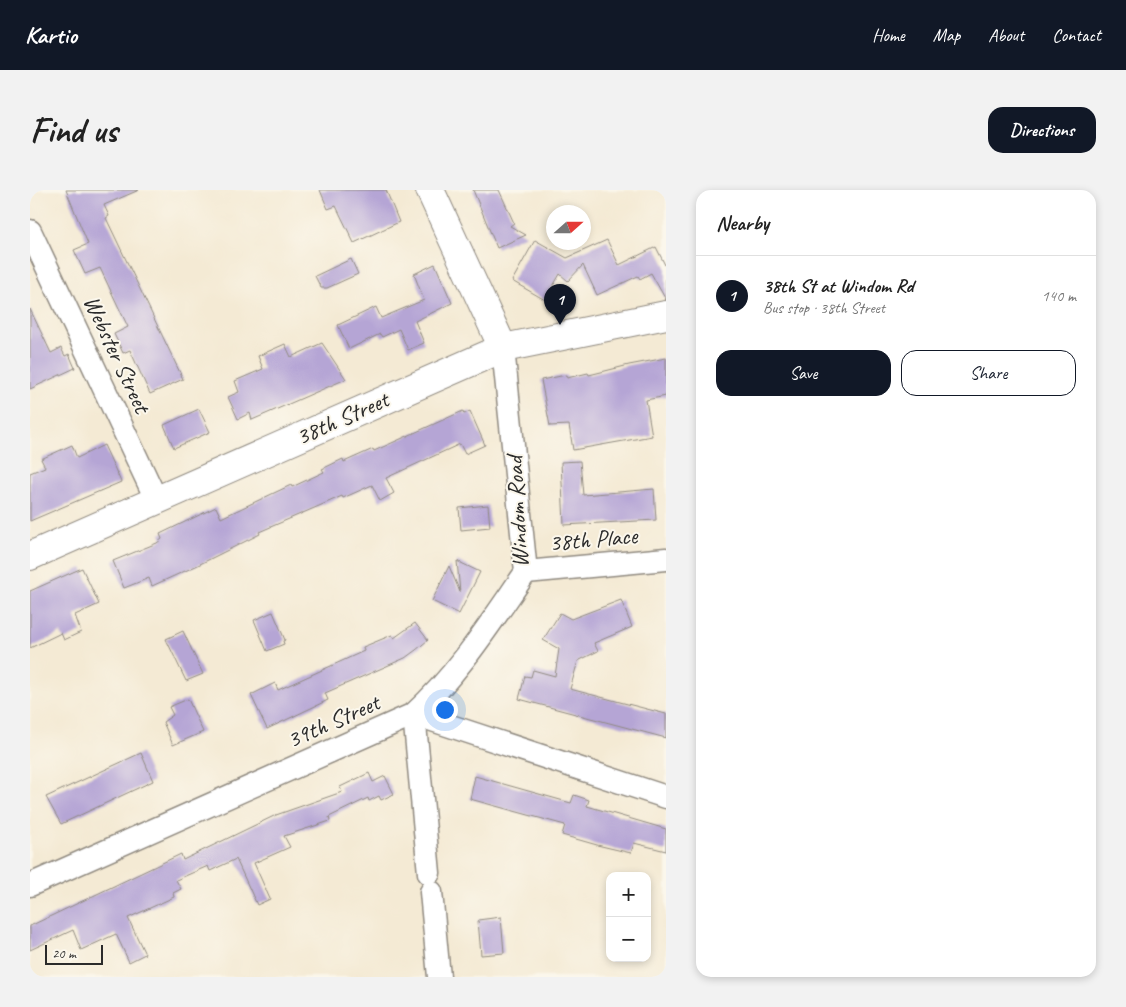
<!DOCTYPE html>
<html lang="en">
<head>
<meta charset="utf-8">
<style>
  :root { --surface:#fff; --page:#f2f2f2; --text:#222; --muted:#767676; --line:#e0e0e0; --accent:#111827 }
  body { margin:0; font-family:Caveat,sans-serif; background:var(--page); color:var(--text) }
  .controls { position:absolute; right:15px; bottom:15px; display:grid; overflow:hidden; border-radius:10px; box-shadow:0 2px 8px #0003 }
  .controls button { width:45px; height:45px; display:grid; place-items:center; padding:0; border:0; border-bottom:1px solid var(--line); background:var(--surface); color:var(--text); font:25px sans-serif }
  .compass { position:absolute; left:516px; top:15px; width:45px; height:45px; border-radius:50%; background:var(--surface); box-shadow:0 2px 8px #0003; rotate:69deg }
  .scale { position:absolute; left:15px; bottom:12px; width:58px; box-sizing:border-box; padding-left:5px; border:2px solid #2b2b2b; border-top:0; font-size:14px; line-height:18px; white-space:nowrap; color:#2b2b2b; -webkit-text-stroke:4px #fbf7ec; paint-order:stroke }
  .you { position:absolute; left:414px; top:519px; width:18px; height:18px; margin:-12px; border:4px solid #fff; border-radius:50%; background:#1a73e8; box-shadow:0 0 0 8px #1a73e833 }
  .badge { display:grid; place-items:center; width:32px; height:32px; border-radius:50%; background:var(--accent); color:#fff; font-size:16px; font-weight:700 }
  .pin { position:absolute; translate:-50% -41px; filter:drop-shadow(0 1px 2px #0008) }
  .pin::after { content:''; position:absolute; top:26px; width:18px; height:15px; background:inherit; clip-path:polygon(0 0,100% 0,50% 100%) }
  .list { margin:0; padding:0; list-style:none }
  h2 { display:flex; justify-content:space-between; align-items:center; height:65px; margin:0; padding:0 20px; font-size:21px }
  h2 small { font-size:16px; font-weight:400; color:var(--muted) }
  .list li { display:grid; grid-template-columns:32px 1fr auto; gap:15px; align-items:center; box-sizing:border-box; height:80px; padding:0 20px; border-top:1px solid var(--line) }
  .list b { display:block; font-size:19px; white-space:nowrap }
  .list p { margin:0; font-size:16px; white-space:nowrap; color:var(--muted) }
  .list em { font-size:16px; font-style:normal; color:var(--muted) }
  .actions { display:flex; gap:10px; padding:15px 20px }
  .actions a { flex:1; padding:11px 0; border:1px solid var(--accent); border-radius:15px; text-align:center; font-size:18px; color:var(--accent) }
  .actions .main { background:var(--accent); color:#fff }
  .map { position:relative; flex:none; width:636px; height:787px; overflow:hidden; border-radius:15px }
  header { display:flex; align-items:center; gap:30px; box-sizing:border-box; height:70px; padding:0 25px; background:var(--accent); color:#fff }
  header strong { font-size:24px }
  nav { display:flex; gap:28px; margin-inline-start:auto; font-size:18px }
  .intro { display:flex; align-items:center; justify-content:space-between; box-sizing:border-box; height:120px; padding:0 30px }
  h1 { margin:0; font-size:35px }
  .button { padding:12px 22px; border-radius:15px; background:var(--accent); color:#fff; font-size:18px; font-weight:700 }
  main { display:flex; gap:30px; padding:0 30px }
  aside { flex:1; background:var(--surface); border-radius:15px; box-shadow:0 2px 8px #0003 }
  .map>svg:first-child { display:block }
  .building { fill:#b5a5d5 }
  .lines { fill:none; stroke-linecap:round; stroke-linejoin:round }
  .minor-casing { stroke:#908a80; stroke-width:25 }
  .tertiary-casing { stroke:#908a80; stroke-width:30 }
  .secondary-casing { stroke:#908a80; stroke-width:30 }
  .minor { stroke:#fff; stroke-width:22 }
  .tertiary { stroke:#fff; stroke-width:28 }
  .secondary { stroke:#fff; stroke-width:28 }
  .labels { text-anchor:middle; stroke-width:4; stroke-linejoin:round; paint-order:stroke }
  .street-label { font-size:24px; fill:#2b2b2b; stroke:#fbf7ec }
</style>
</head>
<body>
<header>
<strong>Kartio</strong>
<nav><a>Home</a><a>Map</a><a>About</a><a>Contact</a></nav>
</header>
<div class="intro"><h1>Find us</h1><a class="button">Directions</a></div>
<main>
<div class="map">
<svg width="636" height="787" viewBox="0 0 636 787">
  <rect width="100%" height="100%" fill="#fbf7ec"/>
  <filter id="ink" filterUnits="userSpaceOnUse"><feTurbulence type="fractalNoise" baseFrequency=".02" numOctaves="2"/><feDisplacementMap in="SourceGraphic" scale="10" xChannelSelector="R" yChannelSelector="G"/><feConvolveMatrix kernelMatrix="1 2 1 2 8 2 1 2 1" color-interpolation-filters="sRGB"/></filter>
  <filter id="wash" filterUnits="userSpaceOnUse"><feTurbulence type="fractalNoise" baseFrequency=".0096" numOctaves="4" result="noise"/><feDisplacementMap in="SourceGraphic" scale="20" xChannelSelector="R" yChannelSelector="G"/><feGaussianBlur stdDeviation="1.12" result="paint"/><feColorMatrix in="noise" values="0 0 0 0 0 0 0 0 0 0 0 0 0 0 0 0 0 1.4 0 .05"/><feComposite in="paint" operator="in"/></filter>
  <g filter="url(#wash)">
    <rect width="100%" height="100%" fill="#f4ead4"/>
    <g id="blocks">
      <g class="building">
        <path d="M 36,0 L 109,0 L 74,15 L 79,26 L 76,28 L 153,189 L 120,204 L 100,160 L 93,163 L 84,144 L 98,137 L 70,78 L 55,84 L 44,60 L 58,54 Z"/>
        <path d="M 290,0 L 356,0 L 369,32 L 324,53 L 306,16 L 298,19 Z"/>
        <path d="M 443,0 L 469,0 L 484,33 L 480,36 L 496,45 L 467,58 Z"/>
        <path d="M 505,50 L 537,68 L 577,50 L 589,75 L 626,57 L 636,77 L 636,110 L 621,83 L 610,89 L 608,86 L 567,105 L 553,75 L 538,91 L 530,84 L 515,110 L 482,91 Z"/>
        <path d="M 321,69 L 328,84 L 297,98 L 291,98 L 285,86 Z"/>
        <path d="M 405,74 L 422,113 L 385,131 L 394,153 L 378,160 L 369,139 L 352,147 L 350,144 L 319,159 L 308,135 L 346,117 L 351,128 L 394,110 L 384,84 Z"/>
        <path d="M 0,119 L 21,163 L 31,158 L 35,166 L 39,164 L 45,178 L 0,199 Z"/>
        <path d="M 292,153 L 316,189 L 222,230 L 220,223 L 208,229 L 198,207 L 209,202 L 205,191 L 233,179 L 228,166 L 255,154 L 261,167 Z"/>
        <path d="M 636,168 L 636,206 L 616,210 L 622,246 L 543,260 L 539,235 L 520,236 L 511,190 L 536,185 L 537,188 L 558,183 L 559,185 L 599,175 Z"/>
        <path d="M 169,219 L 180,242 L 144,258 L 134,235 Z"/>
        <path d="M 433,221 L 434,224 L 440,221 L 455,255 L 435,264 L 430,254 L 356,288 L 364,303 L 350,311 L 342,295 L 313,308 L 312,306 L 229,342 L 230,344 L 166,376 L 122,396 L 119,388 L 94,398 L 83,371 L 127,353 L 132,349 L 130,344 L 186,317 L 191,328 L 261,295 L 262,297 L 294,282 L 292,279 L 313,269 L 314,272 L 343,259 L 344,261 Z"/>
        <path d="M 42,255 L 47,268 L 74,255 L 91,292 L 0,331 L 0,283 L 15,277 L 11,269 Z"/>
        <path d="M 550,271 L 553,305 L 624,299 L 626,330 L 534,335 L 531,272 Z"/>
        <path d="M 458,315 L 460,337 L 431,340 L 429,318 Z"/>
        <path d="M 427,371 L 450,382 L 429,424 L 402,411 L 419,376 L 430,402 Z"/>
        <path d="M 52,378 L 69,414 L 45,425 L 51,442 L 34,450 L 31,443 L 0,458 L 0,401 Z"/>
        <path d="M 591,410 L 602,437 L 564,453 L 568,461 L 548,471 L 540,499 L 636,524 L 636,548 L 489,509 L 495,486 L 501,487 L 503,480 L 525,486 L 529,459 L 513,450 L 530,423 L 541,429 Z"/>
        <path d="M 243,422 L 255,450 L 253,451 L 254,454 L 237,461 L 224,430 Z"/>
        <path d="M 385,433 L 398,450 L 386,460 L 375,468 L 295,503 L 298,510 L 237,539 L 221,505 L 245,493 L 248,500 L 334,461 L 333,457 L 362,445 L 364,448 Z"/>
        <path d="M 153,441 L 173,484 L 156,491 L 136,449 Z"/>
        <path d="M 158,509 L 173,542 L 143,555 L 133,532 L 143,525 L 139,517 Z"/>
        <path d="M 111,563 L 123,591 L 31,634 L 16,607 Z"/>
        <path d="M 339,583 L 343,592 L 355,586 L 364,604 L 351,610 L 349,606 L 339,611 L 338,608 L 299,627 L 300,631 L 254,646 L 260,657 L 224,673 L 240,709 L 227,715 L 206,669 L 180,681 L 178,676 L 146,690 L 151,699 L 143,703 L 144,707 L 98,728 L 115,764 L 99,772 L 86,744 L 51,760 L 43,740 L 0,760 L 0,736 L 151,664 L 153,670 L 246,625 L 312,602 L 310,597 Z"/>
        <path d="M 445,586 L 541,613 L 544,605 L 559,610 L 557,616 L 636,639 L 636,661 L 604,653 L 601,663 L 567,655 L 532,645 L 535,635 L 440,609 Z"/>
        <path d="M 471,727 L 474,763 L 451,765 L 448,730 Z"/>
      </g>
    </g>
  </g>
  <g filter="url(#ink)">
    <use href="#blocks" fill-opacity="0" stroke="#908a80" stroke-width="1"/>
    <g class="lines">
      <g class="minor-casing">
        <g id="minor">
          <path d="M 0,41 L 126,309"/>
          <path d="M 496,382 L 636,369"/>
          <path d="M 399,683 L 384,524 C 429,483 461,432 496,382 L 473,158"/>
          <path d="M 0,695 L 384,524 L 636,607"/>
          <path d="M 401,702 L 409,787"/>
        </g>
      </g>
      <g class="tertiary-casing">
        <path id="tertiary" d="M 400,0 L 473,158"/>
      </g>
      <g class="secondary-casing">
        <path id="secondary" d="M 0,366 L 473,158 L 636,125"/>
      </g>
      <use href="#minor" class="minor"/>
      <use href="#tertiary" class="tertiary"/>
      <use href="#secondary" class="secondary"/>
    </g>
  </g>
  <g class="labels">
    <g class="street-label">
      <text transform="translate(87 164) rotate(65)" y="8">Webster Street</text>
      <text transform="translate(312 228) rotate(-24)" y="8">38th Street</text>
      <text transform="translate(487 322) rotate(-93)" y="8">Windom Road</text>
      <text transform="translate(563 349) rotate(-5)" y="8">38th Place</text>
      <text transform="translate(303 531) rotate(-24)" y="8">39th Street</text>
    </g>
  </g>
</svg>
<div class="controls">
<button>+</button>
<button>−</button>
</div>
<svg class="compass" viewBox="-18 -18 36 36"><path d="M0-13l5 13h-10z" fill="#e53935"/><path d="M0 13l5-13h-10z" fill="#767676"/></svg>
<div class="scale">20 m</div>
<div class="you"></div>
<div class="pin badge" style="left:530px;top:135px">1</div>
</div>
<aside>
<h2>Nearby<small></small></h2>
<ul class="list">
<li><span class="badge">1</span><div><b>38th St at Windom Rd</b><p>Bus stop · 38th Street</p></div><em>140 m</em></li>
</ul>
<div class="actions"><a class="main">Save</a><a>Share</a></div>
</aside>
</main>
</body>
</html>
